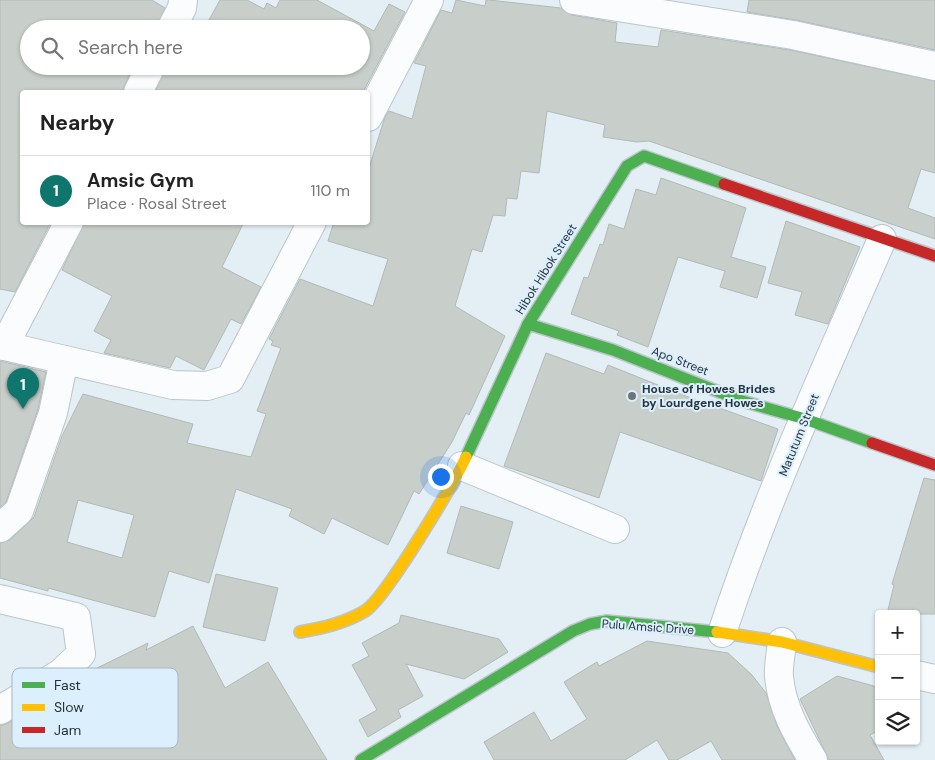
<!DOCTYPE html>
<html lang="en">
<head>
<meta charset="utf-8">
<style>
  :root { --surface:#fff; --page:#f2f2f2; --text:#222; --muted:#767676; --line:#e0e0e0; --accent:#0f766e }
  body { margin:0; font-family:"DM Sans",sans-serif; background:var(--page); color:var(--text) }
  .controls { position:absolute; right:15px; bottom:15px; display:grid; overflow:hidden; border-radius:5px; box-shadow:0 1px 4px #0004 }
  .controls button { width:45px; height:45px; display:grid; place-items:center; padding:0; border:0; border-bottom:1px solid var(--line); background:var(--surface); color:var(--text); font:25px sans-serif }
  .you { position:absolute; left:440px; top:476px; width:18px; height:18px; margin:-12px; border:4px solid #fff; border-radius:50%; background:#1a73e8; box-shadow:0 0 0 8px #1a73e833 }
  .badge { display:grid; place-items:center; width:32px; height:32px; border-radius:50%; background:var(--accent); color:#fff; font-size:16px; font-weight:700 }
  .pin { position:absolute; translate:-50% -41px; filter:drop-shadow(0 1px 2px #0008) }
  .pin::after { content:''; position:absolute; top:26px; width:18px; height:15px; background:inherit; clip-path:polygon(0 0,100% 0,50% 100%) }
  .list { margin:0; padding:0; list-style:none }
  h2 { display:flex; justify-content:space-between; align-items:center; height:65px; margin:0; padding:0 20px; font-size:21px }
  h2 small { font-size:16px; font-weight:400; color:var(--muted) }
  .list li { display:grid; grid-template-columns:32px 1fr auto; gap:15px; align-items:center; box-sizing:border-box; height:70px; padding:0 20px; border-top:1px solid var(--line) }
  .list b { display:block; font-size:19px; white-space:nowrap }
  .list p { margin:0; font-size:16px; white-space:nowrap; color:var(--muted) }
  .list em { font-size:16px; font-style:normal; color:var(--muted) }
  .icon { flex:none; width:28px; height:28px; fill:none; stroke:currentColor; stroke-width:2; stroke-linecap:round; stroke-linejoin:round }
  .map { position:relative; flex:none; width:935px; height:760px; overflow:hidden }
  .search { position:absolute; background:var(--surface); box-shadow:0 1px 4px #0004; left:20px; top:20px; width:350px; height:55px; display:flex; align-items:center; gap:12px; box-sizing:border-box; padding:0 18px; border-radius:28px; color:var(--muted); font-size:19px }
  .panel { position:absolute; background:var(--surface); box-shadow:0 1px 4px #0004; left:20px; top:90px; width:350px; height:135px; border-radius:5px }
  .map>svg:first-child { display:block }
  .building { fill:#c8cfcb; stroke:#b2b9b6; fill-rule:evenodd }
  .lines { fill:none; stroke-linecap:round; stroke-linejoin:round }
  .street-casing { stroke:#bbc5cc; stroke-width:30 }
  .fast-casing { stroke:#bbc5cc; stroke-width:14 }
  .slow-casing { stroke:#bbc5cc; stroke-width:14 }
  .jam-casing { stroke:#bbc5cc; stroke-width:14 }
  .street { stroke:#fbfcfe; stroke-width:28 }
  .fast { stroke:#4caf50; stroke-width:11 }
  .slow { stroke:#ffc107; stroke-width:11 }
  .jam { stroke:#c62828; stroke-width:11 }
  .poi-dot { fill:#6a757d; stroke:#dceffd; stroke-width:2 }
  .labels { text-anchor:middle; stroke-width:4; stroke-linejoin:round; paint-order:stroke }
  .street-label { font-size:12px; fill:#28343d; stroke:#dceffd }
  .poi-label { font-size:12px; font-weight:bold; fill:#28343d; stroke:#dceffd; text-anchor:start }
  .key { fill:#dceffd; stroke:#a6b7c3; stroke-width:1 }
  .key-label { font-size:14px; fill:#28343d }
</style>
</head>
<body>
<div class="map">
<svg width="935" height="760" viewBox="0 0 935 760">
  <rect width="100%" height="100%" fill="#e4eef5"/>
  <g class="building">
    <path d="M 0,0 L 152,0 L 165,8 L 156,29 L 29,29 L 29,66 L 133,66 L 122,92 L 22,92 L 22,222 L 51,222 L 15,292 L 0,289 Z"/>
    <path d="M 220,0 L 247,0 L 264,9 L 267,3 L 276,8 L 280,0 L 317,0 L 374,31 L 389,4 L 405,12 L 363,92 L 155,92 L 166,66 L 361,66 L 361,29 L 204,29 Z"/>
    <path d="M 456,0 L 485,6 L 486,0 L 489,0 L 561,8 L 572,15 L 617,23 L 615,42 L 658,47 L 661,30 L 790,50 L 935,81 L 935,173 L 921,169 L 908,208 L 935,218 L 935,239 L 649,141 L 637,142 L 603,137 L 605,125 L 547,111 L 539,173 L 521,171 L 517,199 L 507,198 L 505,216 L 493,215 L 482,252 L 472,249 L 455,306 L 505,336 L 469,415 L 466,413 L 452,442 L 419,494 L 414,491 L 388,545 L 332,518 L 324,534 L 289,516 L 292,509 L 236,489 L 209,583 L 169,571 L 155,617 L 48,588 L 48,591 L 0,578 L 0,543 L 10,540 L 34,517 L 62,436 L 83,394 L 193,424 L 187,443 L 251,457 L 266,414 L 257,411 L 281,348 L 271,345 L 273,341 L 269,339 L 300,279 L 373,306 L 388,259 L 328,241 L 334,222 L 368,222 L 368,171 L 385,117 L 389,111 L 412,119 L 426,66 L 414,63 L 441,10 L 452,13 ZM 78,500 L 134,515 L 122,558 L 67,542 Z"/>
    <path d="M 749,0 L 935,0 L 935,50 L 796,20 L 747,12 Z"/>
    <path d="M 661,178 L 746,208 L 731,257 L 766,267 L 757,298 L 720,287 L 725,271 L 678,257 L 648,347 L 617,335 L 619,331 L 571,314 L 584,277 L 588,278 L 600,244 L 603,245 L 609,224 L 624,229 L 636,189 L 656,195 Z"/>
    <path d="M 786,221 L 860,247 L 828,324 L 795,315 L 802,292 L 768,283 Z"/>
    <path d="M 84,222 L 244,222 L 222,267 L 261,287 L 241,324 L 231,319 L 204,370 L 176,356 L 170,368 L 104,353 L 111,340 L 94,331 L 112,296 L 62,270 Z"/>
    <path d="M 546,353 L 604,374 L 608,365 L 658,385 L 658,386 L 778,429 L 761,481 L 620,432 L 599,498 L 504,466 Z"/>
    <path d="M 0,361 L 46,372 L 38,409 L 6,502 L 0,507 Z"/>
    <path d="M 924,478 L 935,480 L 935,614 L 887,614 L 894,585 L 892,584 Z"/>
    <path d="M 461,506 L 513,522 L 499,569 L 447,553 Z"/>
    <path d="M 216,574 L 278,588 L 265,641 L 203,627 Z"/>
    <path d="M 401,615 L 499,639 L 508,652 L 464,679 L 406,664 L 423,696 L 398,710 L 401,717 L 368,737 L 359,720 L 377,710 L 352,665 L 369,656 L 362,643 L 399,623 Z"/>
    <path d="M 193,626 L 225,688 L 268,662 L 327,760 L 0,760 L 0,726 L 8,723 L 69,686 L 83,675 L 148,643 L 146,650 Z"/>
    <path d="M 647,641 L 728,653 L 752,675 L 766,693 L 777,726 L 795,760 L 722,760 L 711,741 L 677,760 L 669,760 L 657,740 L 625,760 L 494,760 L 484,742 L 534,712 L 551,741 L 587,719 L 564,682 L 597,662 L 599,666 Z"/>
    <path d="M 837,676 L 874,686 L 879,696 L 879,730 L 870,735 L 884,760 L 829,760 L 800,699 Z"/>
  </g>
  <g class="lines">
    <g class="street-casing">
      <g id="street">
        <path d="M 574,0 L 793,35 L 935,66"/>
        <path d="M 171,29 L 182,8 L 183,0"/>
        <path d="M 138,92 L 151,66"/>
        <path d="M 368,117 L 429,0"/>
        <path d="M 0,345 L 173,385 L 207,386 L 230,379 L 312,222"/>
        <path d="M 4,346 L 69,222"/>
        <path d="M 462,466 L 615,529"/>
        <path d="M 0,528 L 19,511 L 53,413 L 64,360"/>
        <path d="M 0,599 L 76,617 L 81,654 L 61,673 L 0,710"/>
        <path d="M 722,633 C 766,498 826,369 882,239"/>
        <path d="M 782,642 C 781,654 778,666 779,677 C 782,708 797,734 813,760"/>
        <path d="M 916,675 L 935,679"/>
      </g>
    </g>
    <g class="fast-casing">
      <g id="fast">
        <path d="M 528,324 L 613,350 L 742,401 L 805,419 L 872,443"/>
        <path d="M 466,457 L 528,324 L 627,166 L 644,156 L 724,184"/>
        <path d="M 361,760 L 573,631 L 590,624 L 607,621 L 717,632"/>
      </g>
    </g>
    <g class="slow-casing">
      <g id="slow">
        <path d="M 300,632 C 323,628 345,623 365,611 C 385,599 454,483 466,457"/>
        <path d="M 717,632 L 782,642 L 879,667"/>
      </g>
    </g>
    <g class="jam-casing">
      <g id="jam">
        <path d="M 724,184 L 935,256"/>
        <path d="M 872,443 L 935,465"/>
      </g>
    </g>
    <use href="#street" class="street"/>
    <use href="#fast" class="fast"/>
    <use href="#slow" class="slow"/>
    <use href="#jam" class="jam"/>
  </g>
  <circle class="poi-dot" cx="632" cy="396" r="5"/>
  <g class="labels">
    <g class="street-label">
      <text transform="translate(546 269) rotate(-58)" y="4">Hibok Hibok Street</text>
      <text transform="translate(680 361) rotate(21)" y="4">Apo Street</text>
      <text transform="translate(799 435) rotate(-68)" y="4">Matutum Street</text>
      <text transform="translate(648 627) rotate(4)" y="4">Pulu Amsic Drive</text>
    </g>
    <g class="poi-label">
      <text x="642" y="393">House of Howes Brides<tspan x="642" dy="14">by Lourdgene Howes</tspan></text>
    </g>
  </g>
  <rect x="12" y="668" width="166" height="80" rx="8" class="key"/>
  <rect x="22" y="682" width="23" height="6" fill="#4caf50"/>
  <rect x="22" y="704" width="23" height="7" fill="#ffc107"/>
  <rect x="22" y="727" width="23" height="6" fill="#c62828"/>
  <g class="key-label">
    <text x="54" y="690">Fast</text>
    <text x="54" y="712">Slow</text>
    <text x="54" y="735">Jam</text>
  </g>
</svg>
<div class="controls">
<button>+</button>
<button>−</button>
<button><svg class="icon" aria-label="layers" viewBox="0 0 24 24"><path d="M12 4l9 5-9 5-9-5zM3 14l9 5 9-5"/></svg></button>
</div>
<div class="you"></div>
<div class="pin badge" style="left:23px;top:409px">1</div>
<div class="search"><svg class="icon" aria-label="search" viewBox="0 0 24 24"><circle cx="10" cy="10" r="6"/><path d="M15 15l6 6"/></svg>Search here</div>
<section class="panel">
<h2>Nearby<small></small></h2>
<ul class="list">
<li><span class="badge">1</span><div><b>Amsic Gym</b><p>Place · Rosal Street</p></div><em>110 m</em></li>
</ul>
</section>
</div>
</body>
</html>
